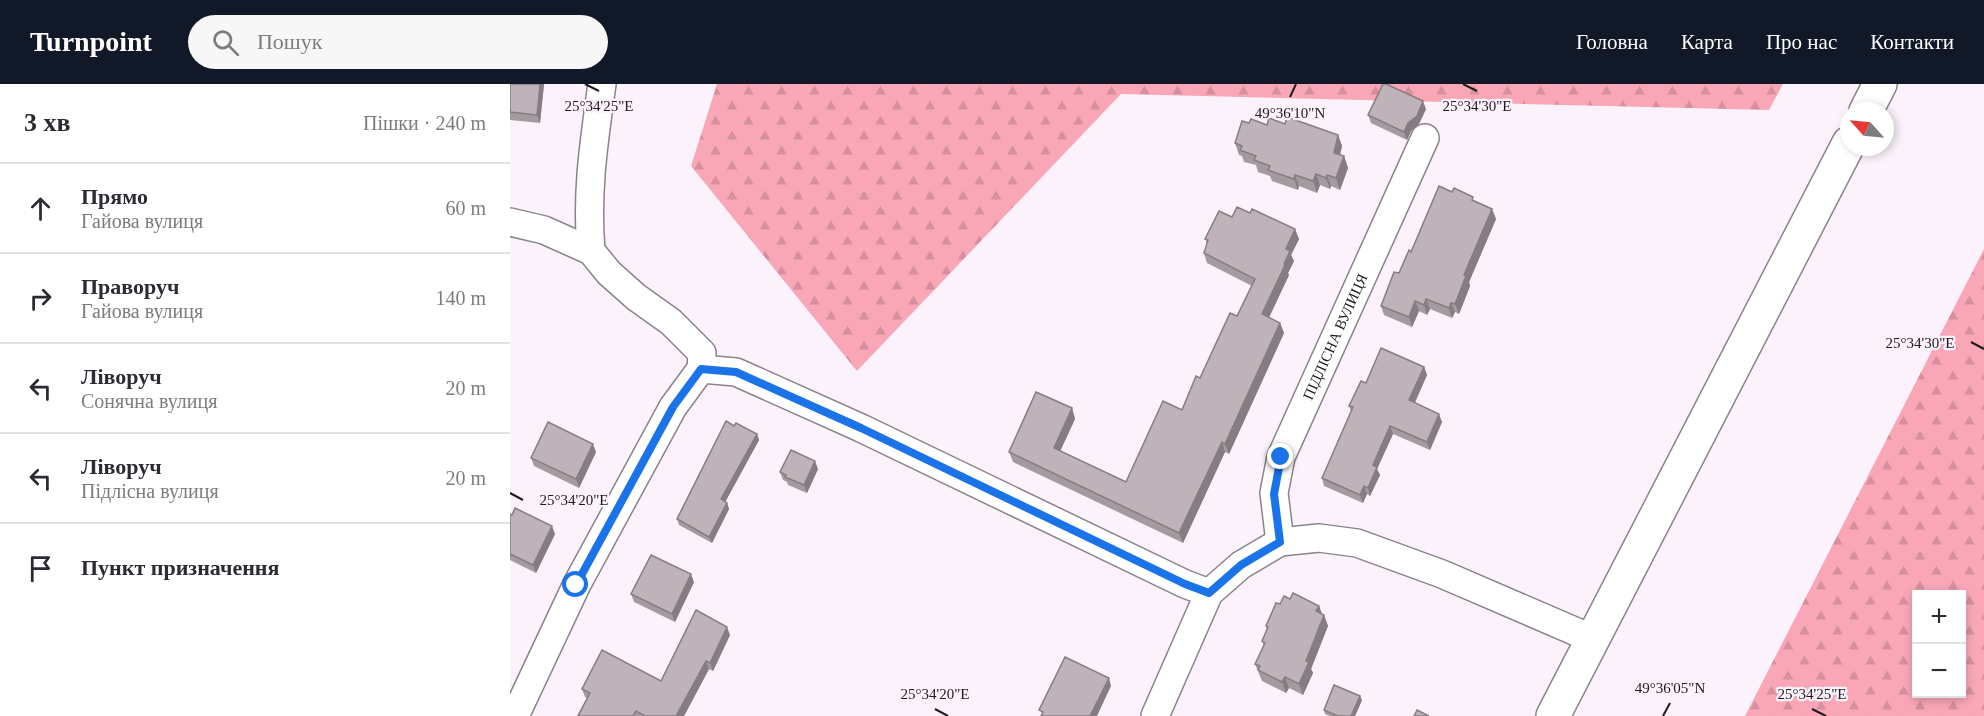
<!DOCTYPE html>
<html lang="uk">
<head>
<meta charset="utf-8">
<style>
  :root { --surface:#fff; --page:#f7f7f7; --text:#2b2b33; --muted:#7c7c81; --line:#e1e1e2; --accent:#111827 }
  body { margin:0; font-family:"Times New Roman",serif; background:var(--page); color:var(--text) }
  .controls { position:absolute; right:18px; bottom:18px; display:grid; overflow:hidden; border-radius:0px; box-shadow:0 3px 9px #0003 }
  .controls button { width:54px; height:54px; display:grid; place-items:center; padding:0; border:0; border-bottom:2px solid var(--line); background:var(--surface); color:var(--text); font:30px sans-serif }
  .compass { position:absolute; left:1330px; top:18px; width:54px; height:54px; border-radius:50%; background:var(--surface); box-shadow:0 3px 9px #0003; rotate:297deg }
  .stop { position:absolute; width:18px; height:18px; margin:-14px; border:4px solid #1a73e8; border-radius:50%; background:#fff }
  .stop.end { background:#1a73e8; border-color:#fff; box-shadow:0 2px 6px #0008 }
  .list { margin:0; padding:0; list-style:none }
  h2 { display:flex; justify-content:space-between; align-items:center; height:78px; margin:0; padding:0 24px; font-size:26px }
  h2 small { font-size:20px; font-weight:400; color:var(--muted) }
  .list li { display:grid; grid-template-columns:39px 1fr auto; gap:18px; align-items:center; box-sizing:border-box; height:90px; padding:0 24px; border-top:2px solid var(--line) }
  .list b { display:block; font-size:22px; white-space:nowrap }
  .list p { margin:0; font-size:20px; white-space:nowrap; color:var(--muted) }
  .list em { font-size:20px; font-style:normal; color:var(--muted) }
  .icon { flex:none; width:33px; height:33px; fill:none; stroke:currentColor; stroke-width:2; stroke-linecap:round; stroke-linejoin:round }
  .map { position:relative; flex:none; width:1474px; height:632px; overflow:hidden }
  header { display:flex; align-items:center; gap:36px; box-sizing:border-box; height:84px; padding:0 30px; background:var(--accent); color:#fff }
  header strong { font-size:28px }
  nav { display:flex; gap:33px; margin-inline-start:auto; font-size:21px }
  .search { width:420px; height:54px; background:var(--page); display:flex; align-items:center; gap:15px; box-sizing:border-box; padding:0 21px; border-radius:33px; color:var(--muted); font-size:22px }
  main { display:flex }
  aside { flex:1; background:var(--surface) }
  .map>svg:first-child { display:block }
  .forest { fill:url(#forest-firs); fill-rule:evenodd }
  .lines { fill:none; stroke-linecap:round; stroke-linejoin:round }
  .street-casing { stroke:#8b838c; stroke-width:30 }
  .primary-casing { stroke:#8b838c; stroke-width:36 }
  .street { stroke:#fff; stroke-width:27 }
  .primary { stroke:#fff; stroke-width:33 }
  .wall { fill:#a49a9f }
  .shaded-wall { fill:#867d82 }
  .building { fill:#bfb3b9; stroke:#867d82; stroke-width:1.5 }
  .route { stroke:#1a73e8; stroke-width:8 }
  .ticks { fill:none; stroke:#1e1b1e; stroke-width:2 }
  .labels { text-anchor:middle; stroke-width:4.5; stroke-linejoin:round; paint-order:stroke }
  .street-label { font-size:15px; fill:#1e1b1e; stroke:#fbf2fc }
  .ticks-label { font-size:15px; text-anchor:middle; fill:#1e1b1e; stroke:#fbf2fc; stroke-width:4.5; stroke-linejoin:round; paint-order:stroke }
</style>
</head>
<body>
<header>
<strong>Turnpoint</strong>
<div class="search"><svg class="icon" aria-label="search" viewBox="0 0 24 24"><circle cx="10" cy="10" r="6"/><path d="M15 15l6 6"/></svg>Пошук</div>
<nav><a>Головна</a><a>Карта</a><a>Про нас</a><a>Контакти</a></nav>
</header>
<main>
<aside>
<h2>3 хв<small>Пішки · 240 m</small></h2>
<ul class="list">
<li><svg class="icon" aria-label="ahead" viewBox="0 0 24 24"><path d="M12 20V5M6 11l6-6 6 6"/></svg><div><b>Прямо</b><p>Гайова вулиця</p></div><em>60 m</em></li>
<li><svg class="icon" aria-label="right" viewBox="0 0 24 24"><path d="M7 20v-9h11M14 6l5 5-5 5"/></svg><div><b>Праворуч</b><p>Гайова вулиця</p></div><em>140 m</em></li>
<li><svg class="icon" aria-label="left" viewBox="0 0 24 24"><path d="M17 20v-9H6M10 6l-5 5 5 5"/></svg><div><b>Ліворуч</b><p>Сонячна вулиця</p></div><em>20 m</em></li>
<li><svg class="icon" aria-label="left" viewBox="0 0 24 24"><path d="M17 20v-9H6M10 6l-5 5 5 5"/></svg><div><b>Ліворуч</b><p>Підлісна вулиця</p></div><em>20 m</em></li>
<li><svg class="icon" aria-label="arrive" viewBox="0 0 24 24"><path d="M6 21V4h12l-3 4 3 4H6"/></svg><div><b>Пункт призначення</b></div></li>
</ul>
</aside>
<div class="map">
<svg width="1474" height="632" viewBox="0 0 1474 632">
  <defs>
    <pattern id="forest-firs" width="22" height="20" patternUnits="userSpaceOnUse" patternTransform="scale(1.5)"><rect width="22" height="20" fill="#f9a7b7"/><path d="M5 1l3.5 6h-7zM16 11l3.5 6h-7z" fill="#d58f9d"/></pattern>
  </defs>
  <rect width="100%" height="100%" fill="#fbf2fc"/>
  <g class="forest">
    <path d="M 207,0 L 1273,0 L 1259,26 L 611,10 L 347,287 L 181,82 Z"/>
    <path d="M 1474,165 L 1474,632 L 1235,632 ZM 1406,510 L 1452,510 L 1452,610 L 1406,610 Z"/>
  </g>
  <g class="lines">
    <g class="street-casing">
      <g id="street">
        <path d="M 0,138 L 34,146 L 81,167 L 99,189 L 126,213 L 161,238 L 192,269 L 191,285"/>
        <path d="M 81,167 C 76,108 84,58 92,0"/>
        <path id="s1" d="M 770,458 L 764,409 L 771,373 L 915,54"/>
        <path d="M 5,632 L 67,500 L 163,323 L 191,285 L 226,288 L 351,344 L 675,500 L 699,509"/>
        <path d="M 645,632 L 699,509 L 731,481 L 770,458 L 809,454 L 847,459 L 932,490 L 1083,555"/>
      </g>
    </g>
    <g class="primary-casing">
      <g id="primary">
        <path d="M 1356,27 L 1370,0"/>
        <path d="M 1043,632 L 1339,59"/>
      </g>
    </g>
    <use href="#street" class="street"/>
    <use href="#primary" class="primary"/>
  </g>
  <g class="wall">
    <path d="M 0,0 L 34,0 L 30,39 L 0,36 Z"/>
    <path d="M 916,25 L 909,40 L 901,47 L 897,56 L 861,39 L 858,31 Z"/>
    <path d="M 739,39 L 828,51 L 832,62 L 830,71 L 834,72 L 838,84 L 830,106 L 821,102 L 820,105 L 810,101 L 807,109 L 789,102 L 788,106 L 762,97 L 760,92 L 748,88 L 746,81 L 734,78 L 732,72 L 729,71 L 725,59 Z"/>
    <path d="M 965,118 L 982,125 L 986,135 L 959,198 L 960,202 L 949,230 L 945,228 L 942,234 L 920,225 L 917,231 L 909,227 L 902,243 L 874,231 L 871,222 L 901,168 Z"/>
    <path d="M 722,133 L 789,155 L 781,171 L 784,177 L 778,189 L 779,191 L 759,233 L 770,239 L 774,249 L 723,361 L 719,370 L 715,368 L 673,459 L 503,378 L 499,368 L 562,324 L 565,335 L 550,367 L 616,398 L 672,326 L 727,232 L 742,202 L 697,179 L 694,169 L 697,159 L 695,155 Z"/>
    <path d="M 914,283 L 917,291 L 905,319 L 932,338 L 920,366 L 883,350 L 867,385 L 870,391 L 860,412 L 857,410 L 853,419 L 814,402 L 812,394 L 841,327 L 839,322 L 856,299 Z"/>
    <path d="M 247,350 L 249,356 L 215,418 L 217,419 L 219,425 L 202,459 L 169,441 L 167,435 Z"/>
    <path d="M 86,368 L 69,404 L 24,382 L 21,374 Z"/>
    <path d="M 308,385 L 297,409 L 278,401 L 277,398 L 273,396 L 270,388 Z"/>
    <path d="M 0,430 L 45,450 L 26,489 L 0,476 Z"/>
    <path d="M 184,498 L 165,538 L 124,518 L 121,510 Z"/>
    <path d="M 780,515 L 809,522 L 812,530 L 814,531 L 818,542 L 801,585 L 803,589 L 793,611 L 779,604 L 776,609 L 752,597 L 745,580 L 754,563 L 752,557 L 757,546 L 756,542 L 770,520 Z"/>
    <path d="M 220,551 L 203,587 L 199,585 L 174,632 L 67,632 L 77,614 L 75,613 L 72,605 L 151,597 Z"/>
    <path d="M 852,616 L 845,632 L 820,632 L 815,630 L 814,626 Z"/>
  </g>
  <g class="shaded-wall">
    <path d="M 30,0 L 34,0 L 30,39 L 27,31 Z"/>
    <path d="M 913,17 L 916,25 L 909,40 L 901,47 L 897,56 L 894,48 L 898,39 Z"/>
    <path d="M 828,51 L 832,62 L 828,80 L 824,69 Z"/>
    <path d="M 834,72 L 838,84 L 830,106 L 826,94 Z"/>
    <path d="M 806,90 L 810,101 L 807,109 L 803,97 Z"/>
    <path d="M 785,91 L 789,102 L 788,106 L 784,95 Z"/>
    <path d="M 817,91 L 821,102 L 820,105 L 816,94 Z"/>
    <path d="M 982,125 L 986,135 L 959,198 L 960,202 L 949,230 L 945,220 L 954,191 Z"/>
    <path d="M 785,145 L 789,155 L 781,171 L 784,177 L 778,189 L 779,191 L 756,240 L 752,230 L 774,180 L 776,165 Z"/>
    <path d="M 916,215 L 920,225 L 917,231 L 914,221 Z"/>
    <path d="M 905,217 L 909,227 L 902,243 L 899,233 Z"/>
    <path d="M 941,219 L 945,228 L 942,234 L 939,224 Z"/>
    <path d="M 770,239 L 774,249 L 719,370 L 715,360 Z"/>
    <path d="M 914,283 L 917,291 L 902,324 L 899,316 Z"/>
    <path d="M 562,324 L 565,335 L 547,374 L 544,364 Z"/>
    <path d="M 929,330 L 932,338 L 920,366 L 917,358 Z"/>
    <path d="M 880,342 L 883,350 L 867,385 L 870,391 L 860,412 L 858,404 L 863,381 Z"/>
    <path d="M 247,350 L 249,356 L 213,422 L 211,415 Z"/>
    <path d="M 712,358 L 715,368 L 673,459 L 669,449 Z"/>
    <path d="M 83,360 L 86,368 L 69,404 L 66,395 Z"/>
    <path d="M 305,377 L 308,385 L 297,409 L 294,401 Z"/>
    <path d="M 854,402 L 857,410 L 853,419 L 850,411 Z"/>
    <path d="M 217,419 L 219,425 L 202,459 L 199,453 Z"/>
    <path d="M 42,442 L 45,450 L 26,489 L 23,481 Z"/>
    <path d="M 181,490 L 184,498 L 165,538 L 162,530 Z"/>
    <path d="M 809,522 L 813,533 L 806,527 Z"/>
    <path d="M 814,531 L 818,542 L 801,585 L 803,589 L 793,611 L 789,600 L 796,577 Z"/>
    <path d="M 217,543 L 220,551 L 203,587 L 200,579 Z"/>
    <path d="M 196,577 L 199,585 L 174,632 L 166,632 Z"/>
    <path d="M 775,593 L 779,604 L 776,609 L 772,598 Z"/>
    <path d="M 599,594 L 601,602 L 587,632 L 580,632 Z"/>
    <path d="M 850,612 L 852,616 L 845,632 L 841,632 Z"/>
  </g>
  <g class="building">
    <path d="M 0,0 L 30,0 L 27,31 L 0,28 Z"/>
    <path d="M 873,0 L 876,0 L 913,17 L 907,32 L 898,39 L 894,48 L 858,31 Z"/>
    <path d="M 777,33 L 828,51 L 824,69 L 834,72 L 826,94 L 817,91 L 816,94 L 806,90 L 803,97 L 785,91 L 784,95 L 758,86 L 760,82 L 744,76 L 746,72 L 730,66 L 732,62 L 725,59 L 732,37 L 739,39 L 741,35 L 757,41 L 759,34 L 775,40 Z"/>
    <path d="M 929,102 L 942,108 L 944,104 L 963,113 L 962,116 L 982,125 L 954,191 L 956,192 L 945,220 L 941,219 L 939,224 L 916,215 L 914,221 L 905,217 L 899,233 L 871,222 L 884,188 L 889,189 L 899,166 L 901,168 Z"/>
    <path d="M 727,123 L 740,129 L 742,125 L 785,145 L 776,165 L 780,167 L 774,180 L 775,181 L 752,230 L 770,239 L 719,351 L 715,360 L 712,358 L 669,449 L 499,368 L 526,308 L 562,324 L 544,364 L 616,398 L 653,317 L 672,326 L 686,292 L 690,294 L 720,229 L 727,232 L 745,195 L 694,169 L 698,156 L 695,155 L 709,127 L 722,133 Z"/>
    <path d="M 871,264 L 914,283 L 899,316 L 929,330 L 917,358 L 880,342 L 863,381 L 867,383 L 858,404 L 854,402 L 850,411 L 812,394 L 843,323 L 839,322 L 851,297 L 856,299 Z"/>
    <path d="M 216,337 L 224,342 L 226,339 L 247,350 L 211,415 L 217,419 L 199,453 L 167,435 Z"/>
    <path d="M 38,338 L 83,360 L 66,395 L 21,374 Z"/>
    <path d="M 281,366 L 305,377 L 294,401 L 275,393 L 276,391 L 270,388 Z"/>
    <path d="M 5,424 L 42,442 L 23,481 L 0,470 L 0,430 L 2,431 Z"/>
    <path d="M 141,471 L 181,490 L 162,530 L 121,510 Z"/>
    <path d="M 783,509 L 809,522 L 806,527 L 814,531 L 796,577 L 799,578 L 789,600 L 775,593 L 772,598 L 748,586 L 750,582 L 745,580 L 755,559 L 752,557 L 758,543 L 756,542 L 766,519 L 770,520 L 774,512 L 780,515 Z"/>
    <path d="M 186,526 L 217,543 L 200,579 L 196,577 L 166,632 L 135,632 L 126,627 L 123,632 L 68,632 L 80,609 L 72,605 L 92,566 L 151,597 Z"/>
    <path d="M 555,573 L 599,594 L 580,632 L 531,632 L 533,628 L 529,626 Z"/>
    <path d="M 824,601 L 850,612 L 841,632 L 828,632 L 814,626 Z"/>
    <path d="M 907,626 L 919,632 L 904,632 Z"/>
  </g>
  <g class="lines">
    <path class="route" d="M 66,501 L 163,323 L 191,285 L 226,288 L 351,344 L 675,500 L 699,509 L 731,481 L 770,458 L 764,410 L 771,373"/>
  </g>
  <path class="ticks" d="M 75,0 L 89,7M 953,0 L 967,7M 780,13 L 786,0M 1461,258 L 1474,265M 0,409 L 13,416M 425,625 L 438,632M 1302,625 L 1316,632M 1153,632 L 1160,619"/>
  <g class="labels">
    <g class="street-label">
      <text dy="5" stroke="none"><textPath href="#s1" startOffset="218">ПІДЛІСНА ВУЛИЦЯ</textPath></text>
    </g>
  </g>
  <g class="ticks-label">
    <text x="89" y="27">25°34'25"E</text>
    <text x="967" y="27">25°34'30"E</text>
    <text x="780" y="34">49°36'10"N</text>
    <text x="1410" y="264">25°34'30"E</text>
    <text x="64" y="421">25°34'20"E</text>
    <text x="1160" y="609">49°36'05"N</text>
    <text x="425" y="615">25°34'20"E</text>
    <text x="1302" y="615">25°34'25"E</text>
  </g>
</svg>
<div class="controls">
<button>+</button>
<button>−</button>
</div>
<svg class="compass" viewBox="-18 -18 36 36"><path d="M0-13l5 13h-10z" fill="#e53935"/><path d="M0 13l5-13h-10z" fill="#7c7c81"/></svg>
<div class="stop" style="left:66px;top:501px"></div>
<div class="stop end" style="left:771px;top:373px"></div>
</div>
</main>
</body>
</html>
